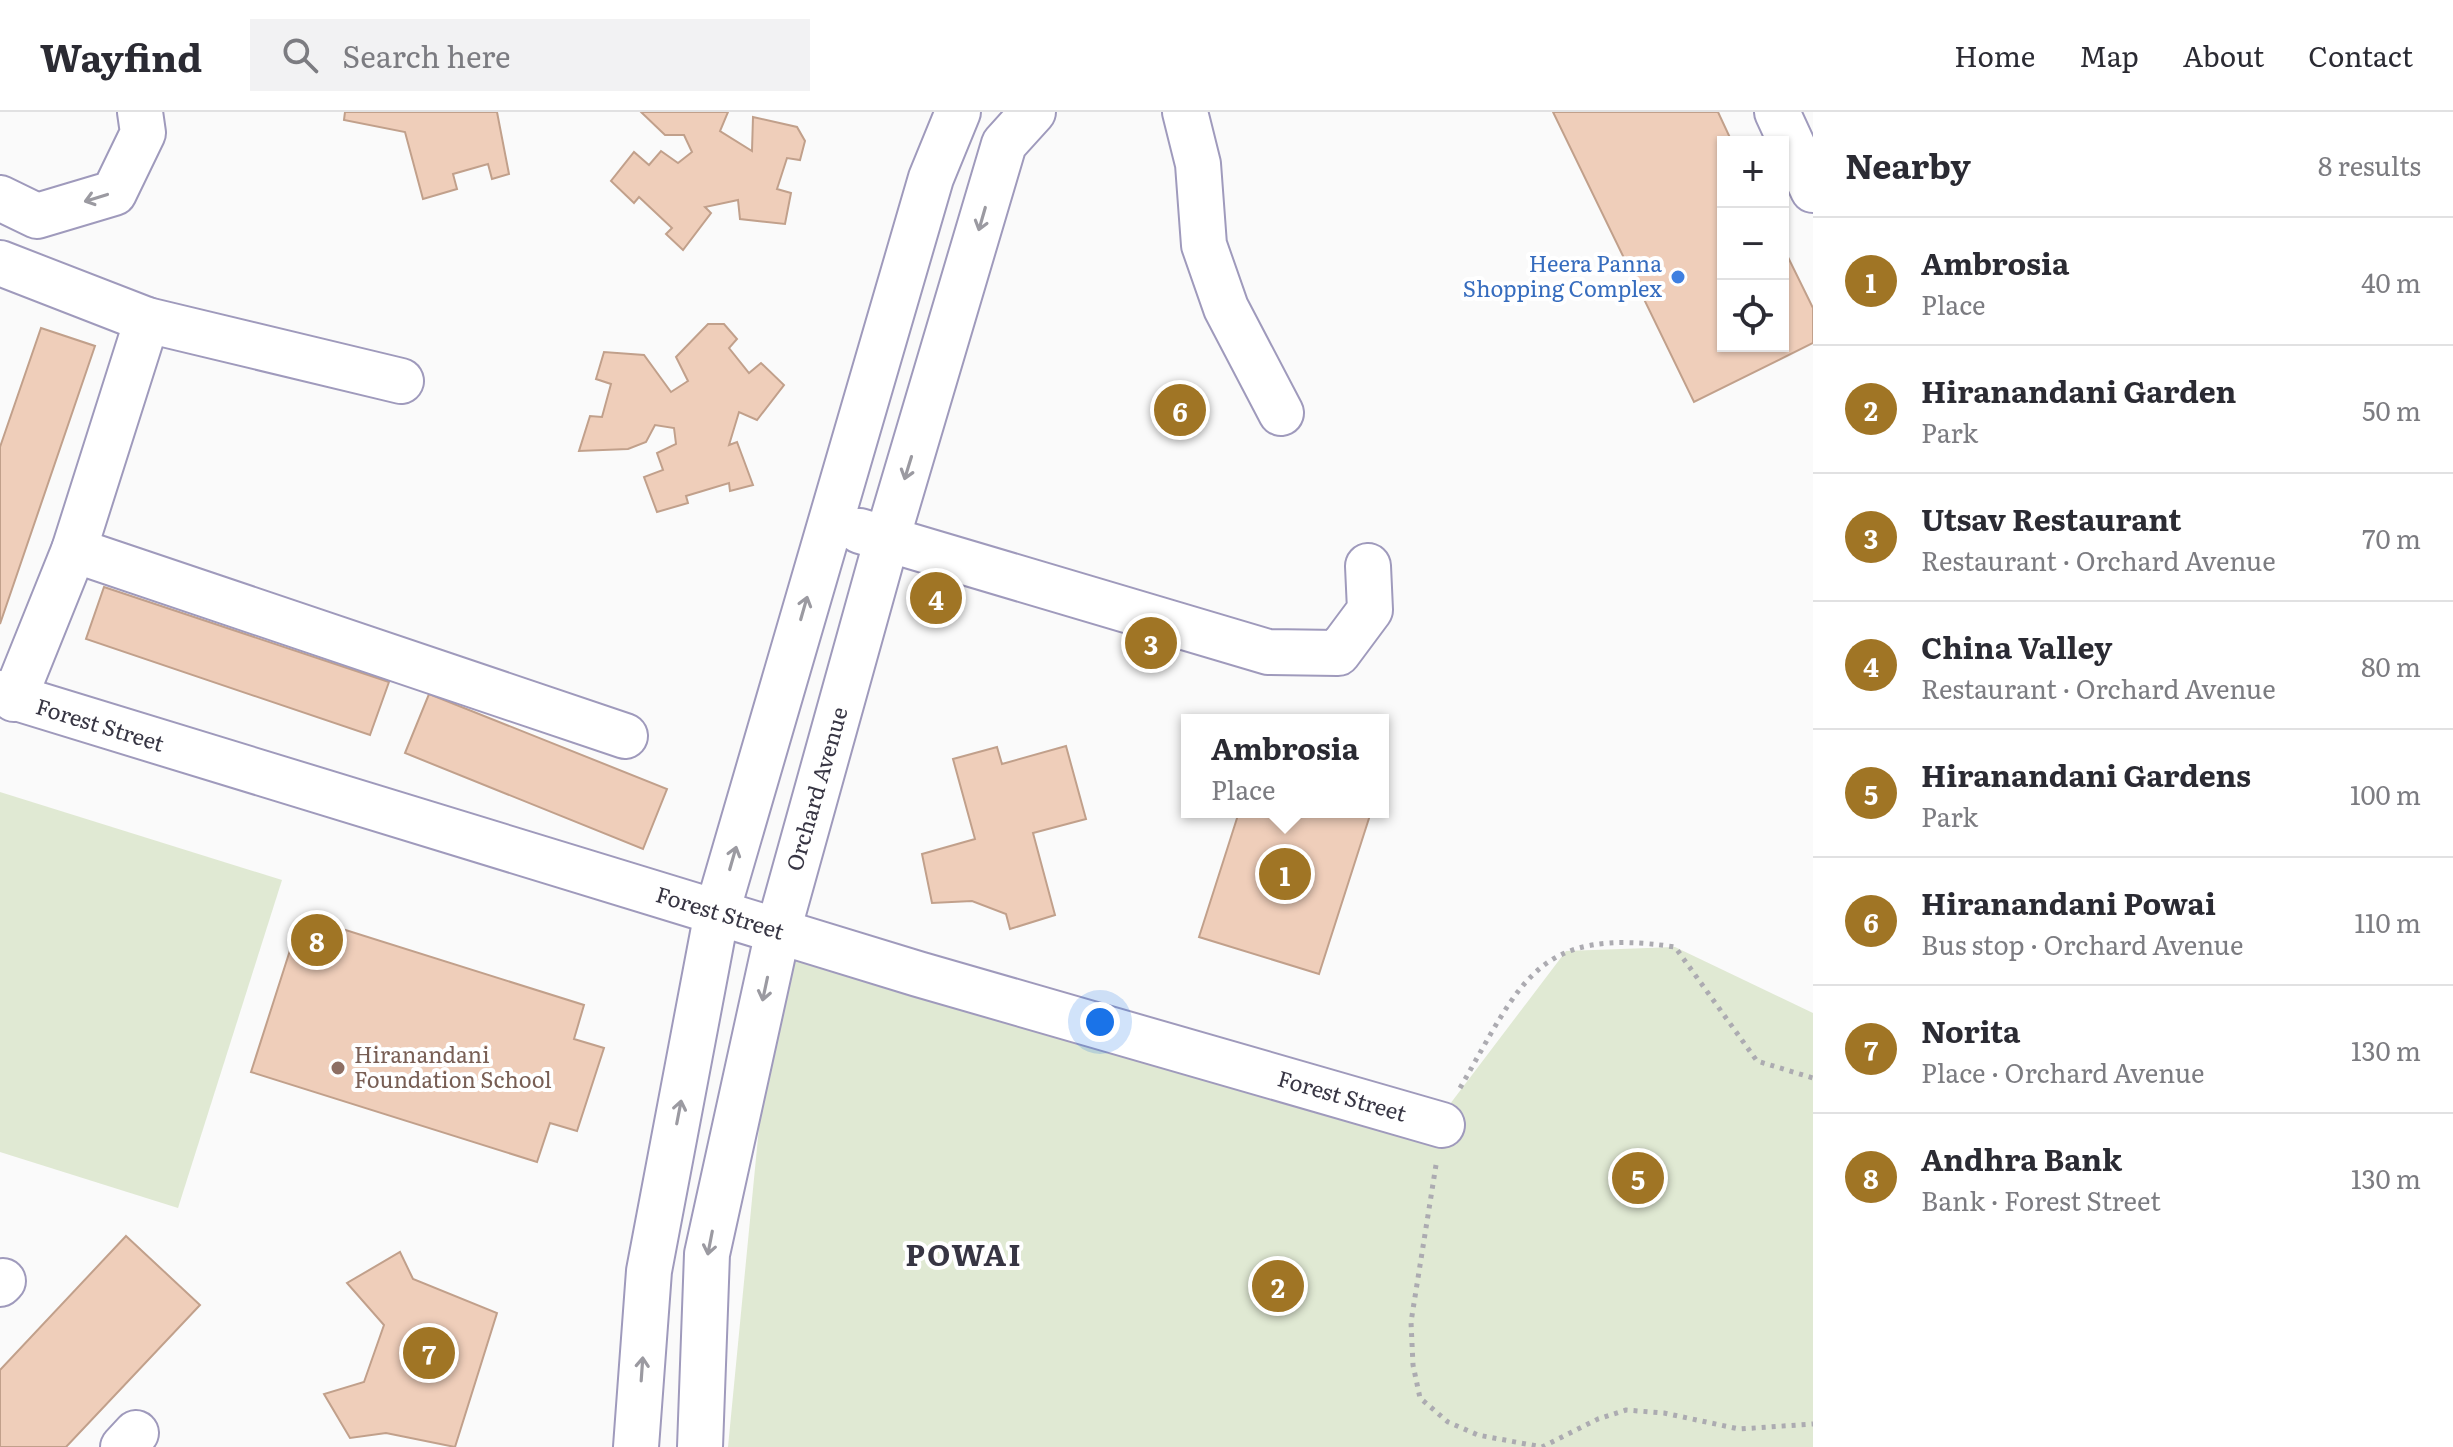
<!DOCTYPE html>
<html lang="en">
<head>
<meta charset="utf-8">
<style>
  :root { --surface:#fff; --page:#f2f2f3; --text:#2b2b33; --muted:#7c7c81; --line:#e1e1e2; --accent:#a07525 }
  body { margin:0; font-family:Literata,serif; background:var(--page); color:var(--text) }
  .controls { position:absolute; right:24px; top:24px; display:grid; overflow:hidden; border-radius:0px; box-shadow:0 2px 6px #0004 }
  .controls button { width:72px; height:72px; display:grid; place-items:center; padding:0; border:0; border-bottom:2px solid var(--line); background:var(--surface); color:var(--text); font:40px sans-serif }
  .you { position:absolute; left:1100px; top:910px; width:28px; height:28px; margin:-20px; border:6px solid #fff; border-radius:50%; background:#1a73e8; box-shadow:0 0 0 12px #1a73e833 }
  .badge { display:grid; place-items:center; width:52px; height:52px; border-radius:50%; background:var(--accent); color:#fff; font-size:26px; font-weight:700 }
  .pin { position:absolute; translate:-50% -50%; border:4px solid #fff; box-shadow:0 2px 8px #0006 }
  .popup { position:absolute; left:1181px; top:602px; width:208px; height:104px; box-sizing:border-box; display:grid; place-content:center; border-radius:0px; background:var(--surface); filter:drop-shadow(0 2px 6px #0005); font-size:26px; white-space:nowrap; color:var(--muted) }
  .popup b { font-size:30px; color:var(--text) }
  .popup::after { content:''; position:absolute; left:50%; top:100%; margin-left:-16px; border:16px solid transparent; border-top-color:var(--surface) }
  .list { margin:0; padding:0; list-style:none }
  h2 { display:flex; justify-content:space-between; align-items:center; height:104px; margin:0; padding:0 32px; font-size:34px }
  h2 small { font-size:26px; font-weight:400; color:var(--muted) }
  .list li { display:grid; grid-template-columns:52px 1fr auto; gap:24px; align-items:center; box-sizing:border-box; height:128px; padding:0 32px; border-top:2px solid var(--line) }
  .list b { display:block; font-size:30px; white-space:nowrap }
  .list p { margin:0; font-size:26px; white-space:nowrap; color:var(--muted) }
  .list em { font-size:26px; font-style:normal; color:var(--muted) }
  .icon { flex:none; width:44px; height:44px; fill:none; stroke:currentColor; stroke-width:2; stroke-linecap:round; stroke-linejoin:round }
  .map { position:relative; flex:none; width:1813px; height:1335px; overflow:hidden }
  header { display:flex; align-items:center; gap:48px; box-sizing:border-box; height:112px; padding:0 40px; background:var(--surface); border-bottom:2px solid var(--line) }
  header strong { font-size:38px }
  nav { display:flex; gap:44px; margin-inline-start:auto; font-size:28px }
  .search { width:560px; height:72px; background:var(--page); display:flex; align-items:center; gap:20px; box-sizing:border-box; padding:0 28px; border-radius:0px; color:var(--muted); font-size:30px }
  main { display:flex }
  aside { flex:1; background:var(--surface) }
  .map>svg:first-child { display:block }
  .green { fill:#e0e9d3 }
  .building { fill:#efceba; stroke:#c1a08b; stroke-width:2 }
  .lines { fill:none; stroke-linecap:round; stroke-linejoin:round }
  .minor-casing { stroke:#9f9abc; stroke-width:48 }
  .path { stroke:#acabb1; stroke-width:5; stroke-dasharray:4 6; stroke-linecap:butt }
  .minor { stroke:#fff; stroke-width:44 }
  .oneway { stroke:#9b9aa1 }
  .shop-dot { fill:#3f7fe0; stroke:#fff; stroke-width:3 }
  .education-dot { fill:#8d6e63; stroke:#fff; stroke-width:3 }
  .labels { text-anchor:middle; stroke-width:8; stroke-linejoin:round; paint-order:stroke }
  .shop-label { font-size:22px; fill:#366cbe; stroke:#fff; text-anchor:end }
  .street-label { font-size:22px; fill:#373543; stroke:#fff }
  .education-label { font-size:22px; fill:#785e54; stroke:#fff; text-anchor:start }
  .district-label { font-size:30px; font-weight:bold; letter-spacing:2px; fill:#373543; stroke:#fff }
</style>
</head>
<body>
<header>
<strong>Wayfind</strong>
<div class="search"><svg class="icon" aria-label="search" viewBox="0 0 24 24"><circle cx="10" cy="10" r="6"/><path d="M15 15l6 6"/></svg>Search here</div>
<nav><a>Home</a><a>Map</a><a>About</a><a>Contact</a></nav>
</header>
<main>
<div class="map">
<svg width="1813" height="1335" viewBox="0 0 1813 1335">
  <rect width="100%" height="100%" fill="#fafafa"/>
  <g class="green">
    <path d="M 0,680 L 282,768 L 178,1096 L 0,1040 Z"/>
    <path d="M 778,819 L 1443,1012 L 1450,992 L 1566,839 L 1675,835 L 1813,901 L 1813,1335 L 728,1335 Z"/>
  </g>
  <g class="building">
    <path d="M 345,0 L 497,0 L 509,62 L 492,67 L 488,52 L 453,62 L 457,77 L 423,87 L 405,20 L 344,8 Z"/>
    <path d="M 641,0 L 728,0 L 720,19 L 752,39 L 753,5 L 797,15 L 805,29 L 800,48 L 787,46 L 777,77 L 791,81 L 785,112 L 740,107 L 738,88 L 705,95 L 711,101 L 683,138 L 666,122 L 672,116 L 639,85 L 634,91 L 611,69 L 634,40 L 649,53 L 661,39 L 678,51 L 692,40 L 684,23 L 665,23 Z"/>
    <path d="M 1553,0 L 1718,0 L 1732,30 L 1723,30 L 1723,234 L 1783,234 L 1783,135 L 1813,196 L 1813,231 L 1694,290 Z"/>
    <path d="M 708,212 L 724,212 L 737,227 L 729,236 L 749,261 L 761,251 L 784,273 L 757,308 L 739,300 L 729,333 L 737,330 L 753,373 L 730,379 L 729,371 L 686,384 L 688,391 L 657,400 L 644,365 L 663,358 L 657,341 L 676,332 L 674,316 L 655,313 L 646,330 L 628,337 L 579,339 L 590,304 L 602,305 L 611,272 L 596,267 L 604,240 L 644,243 L 671,280 L 688,269 L 676,245 Z"/>
    <path d="M 41,216 L 95,234 L 0,512 L 0,335 Z"/>
    <path d="M 104,475 L 389,570 L 370,623 L 86,527 Z"/>
    <path d="M 429,582 L 667,677 L 643,737 L 405,641 Z"/>
    <path d="M 1066,634 L 1086,707 L 1033,721 L 1055,803 L 1010,817 L 1006,802 L 972,789 L 932,791 L 922,742 L 975,727 L 953,647 L 997,635 L 1002,652 Z"/>
    <path d="M 1239,700 L 1371,700 L 1319,862 L 1199,825 Z"/>
    <path d="M 301,804 L 584,893 L 574,927 L 604,936 L 577,1019 L 550,1011 L 537,1050 L 251,960 Z"/>
    <path d="M 126,1124 L 200,1193 L 66,1335 L 0,1335 L 0,1258 Z"/>
    <path d="M 400,1140 L 413,1167 L 497,1201 L 455,1335 L 386,1321 L 350,1326 L 324,1282 L 364,1270 L 384,1213 L 347,1171 Z"/>
  </g>
  <g class="lines">
    <g class="minor-casing">
      <g id="minor">
        <path d="M 1185,0 L 1198,52 L 1204,133 L 1226,196 L 1281,301"/>
        <path d="M 1777,0 L 1813,78"/>
        <path d="M 0,86 L 37,104 L 114,81 L 143,21 L 140,0"/>
        <path d="M 0,151 L 147,208 L 401,269"/>
        <path d="M 860,419 L 1268,540 L 1338,541 L 1370,498 L 1368,454"/>
        <path d="M 74,438 L 625,624"/>
        <path d="M 0,581 L 918,862 L 1442,1013"/>
        <path d="M 14,587 L 74,438 L 147,208"/>
        <path d="M 0,1172 L 3,1169"/>
        <path d="M 123,1335 L 136,1321"/>
        <path d="M 636,1335 L 649,1159 L 717,800 L 931,66 L 958,0"/>
        <path d="M 700,1335 L 707,1142 L 778,819 L 887,427 L 1004,32 L 1033,0"/>
      </g>
    </g>
    <g class="path">
      <path d="M 1460,976 C 1522,869 1536,814 1675,835 L 1757,949 L 1813,966"/>
      <path d="M 1436,1053 L 1411,1210 L 1413,1253 L 1420,1286 L 1448,1310 L 1478,1323 L 1542,1335 L 1598,1307 L 1626,1298 L 1664,1301 L 1739,1317 L 1813,1312"/>
    </g>
    <use href="#minor" class="minor"/>
  </g>
  <defs><path id="oneway-shaft" d="M-6 0H5M1.5-3L5.5 0L1.5 3" fill="none" stroke-width="1.6" stroke-linecap="round" stroke-linejoin="round" transform="scale(2)"/></defs>
  <g class="oneway">
    <use href="#oneway-shaft" transform="translate(96 86) rotate(163)"/>
    <use href="#oneway-shaft" transform="translate(982 107) rotate(106)"/>
    <use href="#oneway-shaft" transform="translate(908 356) rotate(107)"/>
    <use href="#oneway-shaft" transform="translate(804 496) rotate(-74)"/>
    <use href="#oneway-shaft" transform="translate(733 746) rotate(-74)"/>
    <use href="#oneway-shaft" transform="translate(765 877) rotate(102)"/>
    <use href="#oneway-shaft" transform="translate(679 1000) rotate(-79)"/>
    <use href="#oneway-shaft" transform="translate(710 1131) rotate(101)"/>
    <use href="#oneway-shaft" transform="translate(642 1257) rotate(-86)"/>
  </g>
  <circle class="shop-dot" cx="1678" cy="165" r="8"/>
  <circle class="education-dot" cx="338" cy="956" r="8"/>
  <g class="labels">
    <g class="shop-label">
      <text x="1662" y="160">Heera Panna<tspan x="1662" dy="25">Shopping Complex</tspan></text>
    </g>
    <g class="street-label">
      <text transform="translate(100 613) rotate(17)" y="8">Forest Street</text>
      <text transform="translate(817 677) rotate(-74)" y="8">Orchard Avenue</text>
      <text transform="translate(720 801) rotate(17)" y="8">Forest Street</text>
      <text transform="translate(1342 984) rotate(16)" y="8">Forest Street</text>
    </g>
    <g class="education-label">
      <text x="354" y="951">Hiranandani<tspan x="354" dy="25">Foundation School</tspan></text>
    </g>
    <g class="district-label">
      <text x="964" y="1154">POWAI</text>
    </g>
  </g>
</svg>
<div class="controls">
<button>+</button>
<button>−</button>
<button><svg class="icon" aria-label="locate" viewBox="0 0 24 24"><circle cx="12" cy="12" r="6"/><path d="M12 2v4M12 18v4M2 12h4M18 12h4"/></svg></button>
</div>
<div class="you"></div>
<div class="pin badge" style="left:1285px;top:762px">1</div>
<div class="popup"><b>Ambrosia</b>Place</div>
<div class="pin badge" style="left:1278px;top:1174px">2</div>
<div class="pin badge" style="left:1151px;top:531px">3</div>
<div class="pin badge" style="left:936px;top:486px">4</div>
<div class="pin badge" style="left:1638px;top:1066px">5</div>
<div class="pin badge" style="left:1180px;top:298px">6</div>
<div class="pin badge" style="left:429px;top:1241px">7</div>
<div class="pin badge" style="left:317px;top:828px">8</div>
</div>
<aside>
<h2>Nearby<small>8 results</small></h2>
<ul class="list">
<li><span class="badge">1</span><div><b>Ambrosia</b><p>Place</p></div><em>40 m</em></li>
<li><span class="badge">2</span><div><b>Hiranandani Garden</b><p>Park</p></div><em>50 m</em></li>
<li><span class="badge">3</span><div><b>Utsav Restaurant</b><p>Restaurant · Orchard Avenue</p></div><em>70 m</em></li>
<li><span class="badge">4</span><div><b>China Valley</b><p>Restaurant · Orchard Avenue</p></div><em>80 m</em></li>
<li><span class="badge">5</span><div><b>Hiranandani Gardens</b><p>Park</p></div><em>100 m</em></li>
<li><span class="badge">6</span><div><b>Hiranandani Powai</b><p>Bus stop · Orchard Avenue</p></div><em>110 m</em></li>
<li><span class="badge">7</span><div><b>Norita</b><p>Place · Orchard Avenue</p></div><em>130 m</em></li>
<li><span class="badge">8</span><div><b>Andhra Bank</b><p>Bank · Forest Street</p></div><em>130 m</em></li>
</ul>
</aside>
</main>
</body>
</html>
